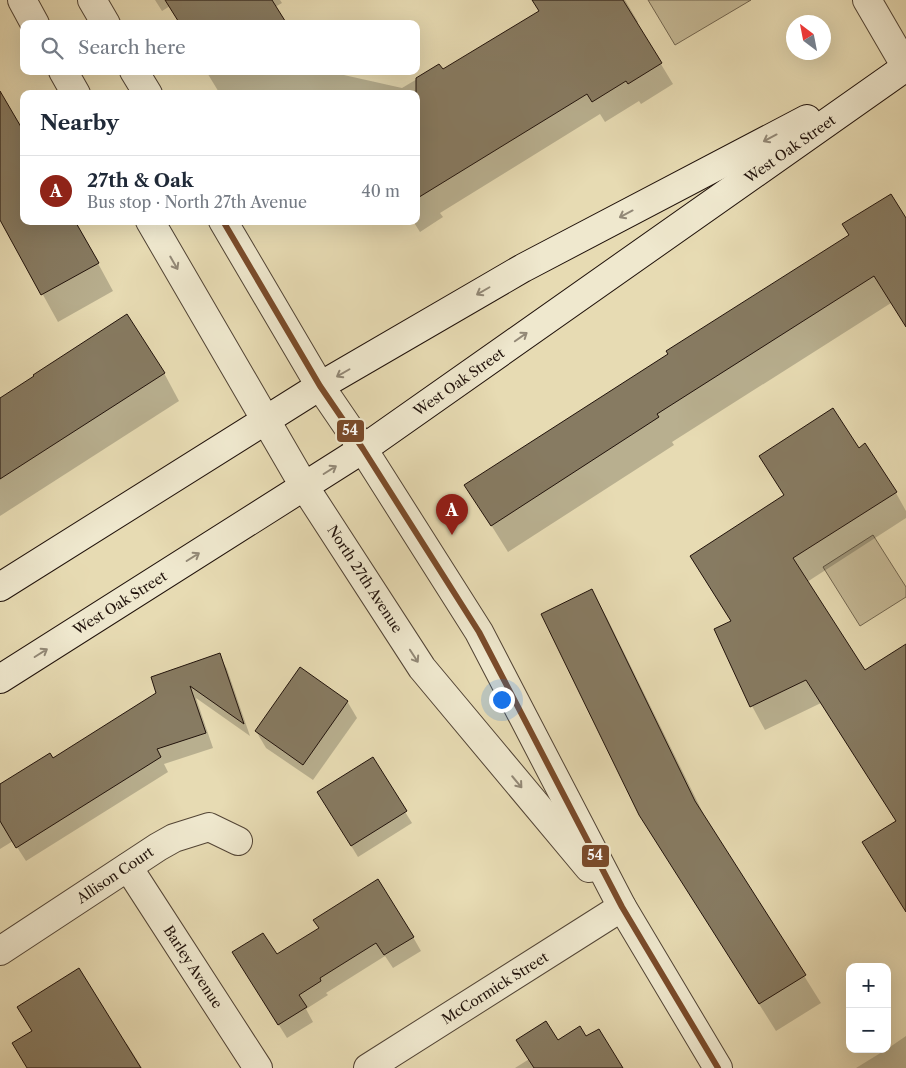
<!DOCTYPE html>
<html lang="en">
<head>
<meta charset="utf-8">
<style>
  :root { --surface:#fff; --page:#f2f2f3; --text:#1f2937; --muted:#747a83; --line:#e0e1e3; --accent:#8f2418 }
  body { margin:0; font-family:"Libre Caslon Text",serif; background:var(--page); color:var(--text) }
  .controls { position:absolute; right:15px; bottom:15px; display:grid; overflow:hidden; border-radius:10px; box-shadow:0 5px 20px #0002 }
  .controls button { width:45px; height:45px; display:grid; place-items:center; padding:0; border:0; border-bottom:1px solid var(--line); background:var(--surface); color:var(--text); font:25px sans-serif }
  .compass { position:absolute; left:786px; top:15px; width:45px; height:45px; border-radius:50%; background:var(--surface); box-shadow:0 5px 20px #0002; rotate:328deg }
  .you { position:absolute; left:501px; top:699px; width:18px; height:18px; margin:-12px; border:4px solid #fff; border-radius:50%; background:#1a73e8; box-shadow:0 0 0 8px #1a73e833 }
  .badge { display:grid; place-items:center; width:32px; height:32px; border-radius:50%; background:var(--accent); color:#fff; font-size:16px; font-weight:700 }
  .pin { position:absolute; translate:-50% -41px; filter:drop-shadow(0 1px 2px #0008) }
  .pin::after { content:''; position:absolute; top:26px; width:18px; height:15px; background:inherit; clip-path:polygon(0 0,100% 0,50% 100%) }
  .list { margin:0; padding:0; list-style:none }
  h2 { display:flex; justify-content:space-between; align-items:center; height:65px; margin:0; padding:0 20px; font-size:21px }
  h2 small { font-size:16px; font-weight:400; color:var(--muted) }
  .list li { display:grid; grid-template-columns:32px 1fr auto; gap:15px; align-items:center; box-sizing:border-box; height:70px; padding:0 20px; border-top:1px solid var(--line) }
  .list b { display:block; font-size:19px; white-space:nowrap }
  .list p { margin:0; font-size:16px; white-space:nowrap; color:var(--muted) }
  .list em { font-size:16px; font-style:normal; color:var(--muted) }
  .icon { flex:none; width:28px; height:28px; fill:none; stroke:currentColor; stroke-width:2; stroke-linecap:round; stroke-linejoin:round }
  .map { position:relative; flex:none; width:906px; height:1068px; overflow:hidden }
  .search { position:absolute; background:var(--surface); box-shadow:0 5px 20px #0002; left:20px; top:20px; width:400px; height:55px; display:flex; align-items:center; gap:12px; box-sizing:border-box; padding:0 18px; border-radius:10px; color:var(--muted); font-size:19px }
  .panel { position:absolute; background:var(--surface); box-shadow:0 5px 20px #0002; left:20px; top:90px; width:400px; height:135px; border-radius:10px }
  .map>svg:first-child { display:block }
  .green { fill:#c5b996; stroke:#726650 }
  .shadow { fill:#0003 }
  .building { fill:#877b62; stroke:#20120b }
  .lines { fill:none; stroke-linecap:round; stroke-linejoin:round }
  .minor-casing { stroke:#524435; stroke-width:30 }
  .tertiary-casing { stroke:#524435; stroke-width:30 }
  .secondary-casing { stroke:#20120b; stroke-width:30 }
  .minor { stroke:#efe8ce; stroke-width:28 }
  .tertiary { stroke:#efe8ce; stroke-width:28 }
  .secondary { stroke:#efe8ce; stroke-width:28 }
  .bus-1-casing { stroke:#efe8ce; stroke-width:10 }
  .bus-1 { stroke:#7a4b2a; stroke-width:6 }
  .oneway { stroke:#928876 }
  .labels { text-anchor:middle; stroke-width:5; stroke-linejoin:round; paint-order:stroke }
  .street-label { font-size:14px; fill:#20120b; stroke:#efe8ce }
  .line-badge { stroke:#efe8ce; stroke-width:2 }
  .badge-label { font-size:14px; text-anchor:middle; font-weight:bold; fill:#fff }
</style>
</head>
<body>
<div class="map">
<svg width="906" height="1068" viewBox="0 0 906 1068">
  <rect width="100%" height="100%" fill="#e7dbb3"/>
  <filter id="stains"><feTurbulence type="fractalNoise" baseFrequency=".004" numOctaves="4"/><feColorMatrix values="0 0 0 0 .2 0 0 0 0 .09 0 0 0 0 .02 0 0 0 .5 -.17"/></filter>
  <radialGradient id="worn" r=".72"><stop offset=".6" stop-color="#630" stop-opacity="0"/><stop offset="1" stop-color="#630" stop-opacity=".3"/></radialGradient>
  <g class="green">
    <path d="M 648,0 L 751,0 L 675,45 Z"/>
    <path d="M 873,535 L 906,587 L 906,597 L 860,626 L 823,567 Z"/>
  </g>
  <g class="shadow">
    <path d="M 155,0 L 280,0 L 282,3 L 275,7 L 170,6 L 162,11 Z"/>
    <path d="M 550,0 L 625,0 L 638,22 L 636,23 L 673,84 L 641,104 L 639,101 L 605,122 L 600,114 L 440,213 L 443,217 L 420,232 L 413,221 L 416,221 L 416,94 L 220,94 L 206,71 L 326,71 L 402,88 L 439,66 L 442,71 L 540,12 Z"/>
    <path d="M 0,94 L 24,221 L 75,221 L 113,291 L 58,322 L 0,217 Z"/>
    <path d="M 906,221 L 906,326 L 891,303 L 672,442 L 674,445 L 508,552 L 466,485 Z"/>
    <path d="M 164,373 L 179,401 L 0,516 L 0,400 L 36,377 Z"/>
    <path d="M 858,449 L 896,493 L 906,511 L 906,518 L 807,582 L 864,672 L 906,645 L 906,911 L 897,822 L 821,703 L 765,730 L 752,706 L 731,622 L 691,557 Z"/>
    <path d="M 592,591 L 607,618 L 706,819 L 821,1003 L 776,1031 L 639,813 Z"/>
    <path d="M 219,655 L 227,669 L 250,736 L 196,698 L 213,748 L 164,764 L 168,772 L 26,861 L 13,841 L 0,849 L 0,785 L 52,759 Z"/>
    <path d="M 347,701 L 357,718 L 313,780 L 266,748 L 256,731 Z"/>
    <path d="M 372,759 L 412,823 L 358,857 L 325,803 Z"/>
    <path d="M 413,937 L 421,951 L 393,968 L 385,956 L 326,993 L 328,995 L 306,1009 L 313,1022 L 287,1038 L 242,966 L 276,956 Z"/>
    <path d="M 906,1036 L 906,1068 L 856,1068 L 887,1049 Z"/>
    <path d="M 586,1038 L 622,1068 L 515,1068 L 558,1041 Z"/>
    <path d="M 127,1044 L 142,1068 L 28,1068 L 126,1045 Z"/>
  </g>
  <g class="building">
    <path d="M 165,0 L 272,0 L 287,24 L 180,24 Z"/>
    <path d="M 532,0 L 623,0 L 662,63 L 628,84 L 626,81 L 592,102 L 587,94 L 416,199 L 416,78 L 439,64 L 443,69 L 539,11 Z"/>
    <path d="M 0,91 L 24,132 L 24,221 L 75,221 L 99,263 L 41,295 L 0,220 Z"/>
    <path d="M 891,194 L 906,218 L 906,327 L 874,276 L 657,414 L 659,417 L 491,526 L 464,485 L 668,354 L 666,351 L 849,235 L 842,224 Z"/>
    <path d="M 127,314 L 165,373 L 0,479 L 0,398 L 34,376 L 33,375 Z"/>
    <path d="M 833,408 L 859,448 L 865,443 L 897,492 L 793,558 L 865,670 L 906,644 L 906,912 L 862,842 L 896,821 L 806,680 L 750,707 L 714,629 L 731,621 L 690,556 L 784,495 L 759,456 Z"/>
    <path d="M 592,589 L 695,801 L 806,975 L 759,1004 L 639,815 L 541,614 Z"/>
    <path d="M 220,653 L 244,724 L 190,686 L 206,733 L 157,749 L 161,757 L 16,848 L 0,821 L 0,784 L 50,753 L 53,758 L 156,693 L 151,677 Z"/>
    <path d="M 300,667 L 348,701 L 303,765 L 255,731 Z"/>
    <path d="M 373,757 L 407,811 L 351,846 L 317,792 Z"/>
    <path d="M 378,879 L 414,937 L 384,955 L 376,943 L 320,978 L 321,981 L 299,995 L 307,1007 L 278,1025 L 232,952 L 263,933 L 277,954 L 319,928 L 313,920 Z"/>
    <path d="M 79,968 L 141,1068 L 27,1068 L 12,1043 L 32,1031 L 17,1007 Z"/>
    <path d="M 546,1021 L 558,1040 L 580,1026 L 586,1036 L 599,1029 L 623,1068 L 534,1068 L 516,1040 Z"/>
  </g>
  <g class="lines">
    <g class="minor-casing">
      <g id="minor">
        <path d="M 867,0 L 906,67"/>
        <path d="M 128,867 L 258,1068"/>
        <path d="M 0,951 L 158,847 L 174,838 L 209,827 L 238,841"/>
        <path d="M 368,1068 L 622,907"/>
      </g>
    </g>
    <g class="tertiary-casing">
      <g id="tertiary">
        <path d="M 22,0 L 35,24"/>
        <path d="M 92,0 L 106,24"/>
        <path d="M 63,71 L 76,94"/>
        <path d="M 134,71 L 148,94"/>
        <path d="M 150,221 L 304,486 L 422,668 L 589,868"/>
        <path d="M 223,221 L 320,386 L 363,449 L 479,632 L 622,907 L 718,1068"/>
      </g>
    </g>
    <g class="secondary-casing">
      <g id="secondary">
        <path d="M 0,587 L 320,386 L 523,268 L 807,119"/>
        <path d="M 0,679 L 363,449 L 906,67"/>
      </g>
    </g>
    <use href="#minor" class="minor"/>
    <use href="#tertiary" class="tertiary"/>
    <use href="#secondary" class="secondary"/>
    <g class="bus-1-casing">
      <path id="bus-1" d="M 223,221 L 320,386 L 363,449 L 479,632 L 622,907 L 718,1068"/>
    </g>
    <use href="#bus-1" class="bus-1"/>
  </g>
  <defs><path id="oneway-shaft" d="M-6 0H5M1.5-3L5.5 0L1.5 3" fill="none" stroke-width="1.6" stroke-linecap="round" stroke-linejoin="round" transform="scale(1.25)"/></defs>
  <g class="oneway">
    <use href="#oneway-shaft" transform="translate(770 138) rotate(152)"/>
    <use href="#oneway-shaft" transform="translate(626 214) rotate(152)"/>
    <use href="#oneway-shaft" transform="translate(174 263) rotate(60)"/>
    <use href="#oneway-shaft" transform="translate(483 291) rotate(150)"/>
    <use href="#oneway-shaft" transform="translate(521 337) rotate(-35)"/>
    <use href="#oneway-shaft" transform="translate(343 373) rotate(150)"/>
    <use href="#oneway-shaft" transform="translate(330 470) rotate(-32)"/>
    <use href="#oneway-shaft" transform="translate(193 557) rotate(-32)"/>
    <use href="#oneway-shaft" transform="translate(41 653) rotate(-32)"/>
    <use href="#oneway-shaft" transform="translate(414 656) rotate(57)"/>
    <use href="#oneway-shaft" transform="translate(517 782) rotate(50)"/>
  </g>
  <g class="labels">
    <g class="street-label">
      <text transform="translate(790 149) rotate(-35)" y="5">West Oak Street</text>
      <text transform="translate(459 382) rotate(-35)" y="5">West Oak Street</text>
      <text transform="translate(365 579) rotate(57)" y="5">North 27th Avenue</text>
      <text transform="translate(120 603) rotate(-32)" y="5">West Oak Street</text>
      <text transform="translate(115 875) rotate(-34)" y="5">Allison Court</text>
      <text transform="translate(193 967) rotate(57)" y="5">Barley Avenue</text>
      <text transform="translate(495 988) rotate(-32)" y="5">McCormick Street</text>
    </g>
  </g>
  <g class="line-badge">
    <rect x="336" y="419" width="29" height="24" rx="5" fill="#7a4b2a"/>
    <rect x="581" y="844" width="29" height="24" rx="5" fill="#7a4b2a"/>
  </g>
  <g class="badge-label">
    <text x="350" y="435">54</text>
    <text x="595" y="860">54</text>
  </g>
  <rect width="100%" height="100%" filter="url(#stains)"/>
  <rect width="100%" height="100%" fill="url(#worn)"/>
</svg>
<div class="controls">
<button>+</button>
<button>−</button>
</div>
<svg class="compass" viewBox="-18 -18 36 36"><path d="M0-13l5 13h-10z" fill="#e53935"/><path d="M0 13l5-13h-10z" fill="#747a83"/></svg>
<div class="you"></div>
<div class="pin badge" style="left:452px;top:535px">A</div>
<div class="search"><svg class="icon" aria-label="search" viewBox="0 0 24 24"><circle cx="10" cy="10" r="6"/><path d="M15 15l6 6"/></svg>Search here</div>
<section class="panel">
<h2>Nearby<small></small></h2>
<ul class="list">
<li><span class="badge">A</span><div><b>27th &amp; Oak</b><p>Bus stop · North 27th Avenue</p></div><em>40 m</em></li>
</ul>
</section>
</div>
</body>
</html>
